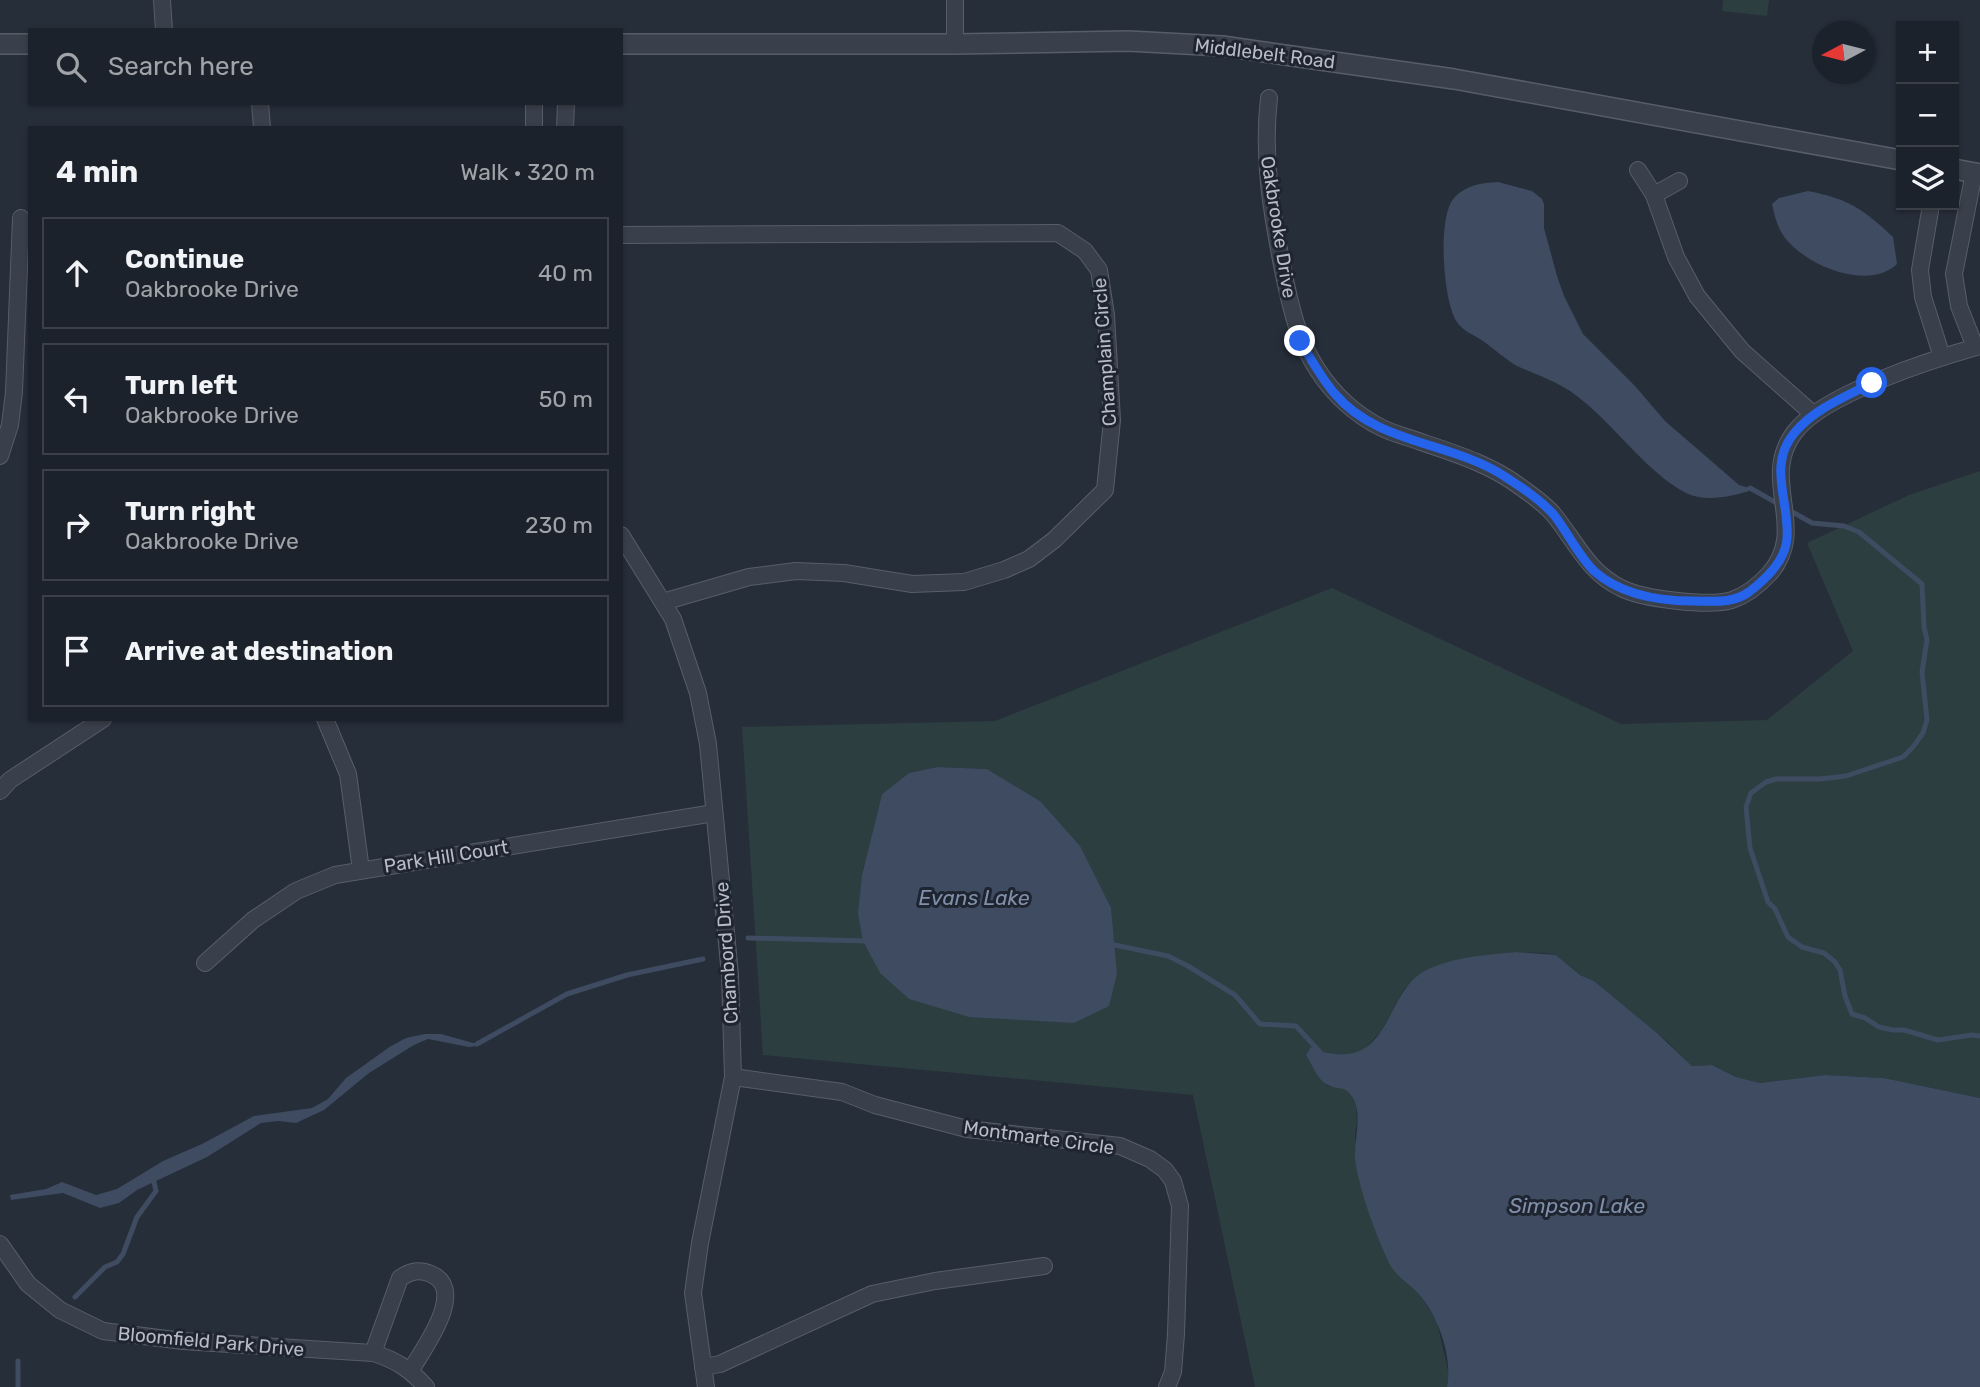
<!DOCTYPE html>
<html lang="en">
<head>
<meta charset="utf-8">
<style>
  :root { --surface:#1c222c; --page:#252a34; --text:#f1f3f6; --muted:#a0a4a9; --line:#3a3f48 }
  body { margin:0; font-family:Rubik,sans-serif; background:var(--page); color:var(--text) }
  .controls { position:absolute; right:21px; top:21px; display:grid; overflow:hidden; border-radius:0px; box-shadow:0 2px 5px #0004 }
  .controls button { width:63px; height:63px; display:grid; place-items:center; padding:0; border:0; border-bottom:2px solid var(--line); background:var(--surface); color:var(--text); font:35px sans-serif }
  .compass { position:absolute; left:1812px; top:21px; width:63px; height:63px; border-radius:50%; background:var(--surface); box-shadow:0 2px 5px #0004; rotate:263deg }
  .stop { position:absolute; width:21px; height:21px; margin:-16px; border:5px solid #2563eb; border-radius:50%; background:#fff }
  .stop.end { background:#2563eb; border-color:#fff; box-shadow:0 2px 7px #0008 }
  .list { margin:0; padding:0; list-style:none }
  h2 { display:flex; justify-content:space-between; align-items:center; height:91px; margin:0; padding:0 28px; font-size:30px }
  h2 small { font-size:23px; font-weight:400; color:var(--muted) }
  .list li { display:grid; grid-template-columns:46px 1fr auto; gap:21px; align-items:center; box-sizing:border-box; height:112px; margin:0 14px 14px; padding:0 14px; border:2px solid var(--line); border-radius:0px }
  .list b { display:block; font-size:26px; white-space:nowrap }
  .list p { margin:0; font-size:23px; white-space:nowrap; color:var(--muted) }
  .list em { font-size:23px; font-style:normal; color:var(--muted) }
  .icon { flex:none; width:38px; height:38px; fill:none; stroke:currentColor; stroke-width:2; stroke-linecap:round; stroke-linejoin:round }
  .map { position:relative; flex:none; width:1980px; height:1387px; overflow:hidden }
  .search { position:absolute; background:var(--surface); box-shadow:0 2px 5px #0004; left:28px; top:28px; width:595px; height:77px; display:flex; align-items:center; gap:18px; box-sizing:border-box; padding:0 24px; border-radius:0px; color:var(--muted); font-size:26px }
  .panel { position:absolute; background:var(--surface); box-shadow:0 2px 5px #0004; left:28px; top:126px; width:595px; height:595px; border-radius:0px }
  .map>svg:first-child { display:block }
  .green { fill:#2c3e3f; fill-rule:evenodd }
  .water { fill:#3e4b61 }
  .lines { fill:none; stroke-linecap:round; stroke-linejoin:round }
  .stream { stroke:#3e4b61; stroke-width:5 }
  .minor-casing { stroke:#585e69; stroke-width:18 }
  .tertiary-casing { stroke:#585e69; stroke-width:22 }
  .minor { stroke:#3a404b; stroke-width:16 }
  .tertiary { stroke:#3a404b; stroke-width:19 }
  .route { stroke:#2563eb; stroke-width:9 }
  .labels { text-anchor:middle; stroke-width:6; stroke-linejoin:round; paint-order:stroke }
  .street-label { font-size:19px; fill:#b6bbc6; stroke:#1f2530 }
  .water-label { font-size:21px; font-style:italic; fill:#8190aa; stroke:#1f2530 }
</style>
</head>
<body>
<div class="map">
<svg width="1980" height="1387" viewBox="0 0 1980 1387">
  <rect width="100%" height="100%" fill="#262e3a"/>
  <g class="green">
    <path d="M 1723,0 L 1769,0 L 1767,16 L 1722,11 Z"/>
    <path d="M 1980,471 L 1980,1098 L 1884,1078 L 1825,1075 L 1760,1083 L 1736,1077 L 1712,1065 L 1692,1066 L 1669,1043 L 1594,981 L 1580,975 L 1556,955 L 1546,953 L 1516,952 L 1473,957 L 1426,971 L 1405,988 L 1381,1031 L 1362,1052 L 1346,1055 L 1320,1052 L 1317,1073 L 1321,1079 L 1328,1086 L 1340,1087 L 1348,1091 L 1356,1104 L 1357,1122 L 1355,1135 L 1360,1185 L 1370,1215 L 1437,1322 L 1449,1375 L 1447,1387 L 1255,1387 L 1193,1095 L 763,1055 L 742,727 L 995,721 L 1332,588 L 1621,724 L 1767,720 L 1853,651 L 1807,543 L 1909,495 ZM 937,767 L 987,769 L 1040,801 L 862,875 L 882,794 L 909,773 Z"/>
  </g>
  <g class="water">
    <path d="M 1498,182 L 1532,191 L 1542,199 L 1544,204 L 1544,228 L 1557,276 L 1564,296 L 1583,334 L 1635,386 L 1665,421 L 1739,485 L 1750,488 L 1749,491 C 1731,497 1704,502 1686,493 C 1644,471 1612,420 1570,391 C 1553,380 1535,374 1517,366 C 1505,359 1494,349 1483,341 C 1474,335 1463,331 1457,322 C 1443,302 1437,217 1454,198 C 1466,185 1481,183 1498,182 Z"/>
    <path d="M 1808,191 C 1849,199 1863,209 1893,237 L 1897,264 C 1868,292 1803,265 1783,235 C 1777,226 1774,214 1772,204 L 1779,198 Z"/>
    <path d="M 937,767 L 987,769 L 1040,801 L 1080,846 L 1111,908 L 1117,974 L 1109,1006 L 1074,1023 L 969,1017 L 909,999 L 880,973 L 863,941 L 858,914 L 862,875 L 882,794 L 909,773 Z"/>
    <path d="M 1516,952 L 1556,955 L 1580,975 L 1594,981 L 1657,1033 L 1692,1066 L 1712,1065 L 1736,1077 L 1760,1083 L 1825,1075 L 1884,1078 L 1980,1098 L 1980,1387 L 1447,1387 C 1453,1356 1438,1315 1417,1292 C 1407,1282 1394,1275 1388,1261 C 1375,1231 1359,1191 1355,1159 C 1354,1140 1362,1117 1354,1100 C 1345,1084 1341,1091 1328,1085 C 1318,1081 1312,1064 1306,1055 L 1311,1047 C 1320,1052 1327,1053 1337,1054 C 1388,1059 1387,996 1421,973 C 1448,957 1486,955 1516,952 Z"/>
    <path d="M 425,1034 L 441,1034 L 477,1044 L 477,1046 L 469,1047 L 428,1039 L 414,1045 L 369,1073 L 324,1110 L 296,1123 L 278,1121 L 261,1123 L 207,1157 L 137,1190 L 119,1203 L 100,1208 L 63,1193 L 11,1200 L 10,1195 L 46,1189 L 62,1182 L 96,1195 L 117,1189 L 163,1161 L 202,1144 L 254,1116 L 312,1108 L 328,1099 L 346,1078 L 391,1046 L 406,1038 Z"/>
  </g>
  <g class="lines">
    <g class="stream">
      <path d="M 1750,488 L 1812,523 L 1844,526 L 1859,532 L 1922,584 L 1924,627 L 1927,640 L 1922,672 L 1927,720 L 1923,733 L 1913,747 L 1903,757 L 1846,776 L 1820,779 L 1776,779 L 1766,782 L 1751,793 L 1746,807 L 1750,848 L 1768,902 L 1775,909 L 1788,937 L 1802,947 L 1824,953 L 1835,962 L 1840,970 L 1845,996 L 1852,1014 L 1865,1018 L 1879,1027 L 1893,1030 L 1904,1030 L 1938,1040 L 1972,1035 L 1980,1036"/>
      <path d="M 748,938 L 867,941"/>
      <path d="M 1110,944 L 1168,956 L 1188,966 L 1235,995 L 1260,1024 L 1296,1026 L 1320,1052"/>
      <path d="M 477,1044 L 567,994 L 627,975 L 703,959"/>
      <path d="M 75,1297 L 105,1267 L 117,1262 L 123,1254 L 137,1217 L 156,1191 L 154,1182"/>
      <path d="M 18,1387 L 18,1361"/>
    </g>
    <g class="minor-casing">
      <g id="minor">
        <path d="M 162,0 L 164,30"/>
        <path d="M 955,0 L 955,44"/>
        <path d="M 1269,98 C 1262,158 1272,216 1284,275 C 1291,308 1298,340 1317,369 C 1333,394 1354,414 1382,428 C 1394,434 1408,437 1421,442 C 1457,454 1492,465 1522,488 C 1533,496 1546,505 1554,515 C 1576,542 1588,572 1621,588 C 1642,599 1710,607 1732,600 C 1747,595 1759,585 1770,573 C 1809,528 1759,480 1794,433 C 1822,394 1934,359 1980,346"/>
        <path d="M 260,103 L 262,128"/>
        <path d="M 534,103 L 534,128"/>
        <path d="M 565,128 L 566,103"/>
        <path d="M 1638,170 L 1654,195 L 1676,257 L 1697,296 L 1742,351 L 1813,414"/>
        <path d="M 1974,173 L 1954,274 L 1959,306 L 1975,347"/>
        <path d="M 1654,195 L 1679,181"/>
        <path d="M 1931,205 L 1920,270 L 1923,297 L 1942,357"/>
        <path d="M 621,235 L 1058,233 L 1085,251 L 1099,270 L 1106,315 L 1112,420 L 1105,490 L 1054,540 L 1029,559 L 1004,570 L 964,582 L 912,584 L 844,573 L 796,571 L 749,577 L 663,602"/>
        <path d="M 0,456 L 10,425 L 14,392 L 21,218"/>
        <path d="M 621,535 L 673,619 L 698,693 L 708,744 L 730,975 L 733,1077 L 700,1243 L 693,1293 L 706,1387"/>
        <path d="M 325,719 L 348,774 L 361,870"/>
        <path d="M 0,791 L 10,780 L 103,719"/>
        <path d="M 205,963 L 253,920 L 296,891 L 335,875 L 714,813"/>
        <path d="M 733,1077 L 842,1092 L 875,1105 L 967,1129 L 1120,1146 L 1150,1159 L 1165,1170 L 1173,1181 L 1180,1206 L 1176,1334 L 1173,1372 L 1167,1387"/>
        <path d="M 0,1244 L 28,1284 L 60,1310 L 103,1331 L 183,1341 L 373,1353 C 396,1360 410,1369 426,1387"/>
        <path d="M 373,1353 L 400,1278 C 411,1271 419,1269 431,1274 C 468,1290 423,1349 411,1370"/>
        <path d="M 703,1367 L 720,1364 L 872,1294 L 935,1281 L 1044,1266"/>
      </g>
    </g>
    <g class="tertiary-casing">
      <g id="tertiary">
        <path d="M 0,44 L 30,44"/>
        <path d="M 621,44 L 955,44 L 1128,41 L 1222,46 L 1454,79 L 1901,160"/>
        <path d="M 1954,169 L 1980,174"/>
      </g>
    </g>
    <use href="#minor" class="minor"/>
    <use href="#tertiary" class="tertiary"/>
  </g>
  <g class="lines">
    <path class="route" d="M 1300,341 C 1311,359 1321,378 1335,394 C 1377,444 1452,442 1504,476 C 1521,487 1541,500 1554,515 C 1568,533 1578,555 1594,571 C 1621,595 1659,601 1693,601 C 1713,601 1732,604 1749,592 C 1766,579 1786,560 1787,538 C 1790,502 1766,464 1796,431 C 1816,408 1845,397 1872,383"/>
  </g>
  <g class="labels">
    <g class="street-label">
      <text transform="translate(1265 53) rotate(7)" y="7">Middlebelt Road</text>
      <text transform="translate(1279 227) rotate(81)" y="7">Oakbrooke Drive</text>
      <text transform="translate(1104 352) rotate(-94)" y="7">Champlain Circle</text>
      <text transform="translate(446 856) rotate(-9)" y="7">Park Hill Court</text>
      <text transform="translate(726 953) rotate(-94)" y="7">Chambord Drive</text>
      <text transform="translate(1039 1137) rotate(8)" y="7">Montmarte Circle</text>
      <text transform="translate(211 1341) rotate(5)" y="7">Bloomfield Park Drive</text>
    </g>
    <g class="water-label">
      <text x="974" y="905">Evans Lake</text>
      <text x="1577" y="1213">Simpson Lake</text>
    </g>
  </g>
</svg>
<div class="controls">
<button>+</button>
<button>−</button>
<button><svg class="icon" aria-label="layers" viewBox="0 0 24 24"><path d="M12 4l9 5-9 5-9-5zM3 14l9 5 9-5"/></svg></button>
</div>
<svg class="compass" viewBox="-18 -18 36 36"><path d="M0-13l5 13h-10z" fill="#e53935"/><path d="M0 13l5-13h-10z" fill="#a0a4a9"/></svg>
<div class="stop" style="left:1872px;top:383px"></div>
<div class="stop end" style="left:1300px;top:341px"></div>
<div class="search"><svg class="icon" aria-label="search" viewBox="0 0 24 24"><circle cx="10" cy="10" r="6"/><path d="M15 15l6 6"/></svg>Search here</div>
<section class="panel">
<h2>4 min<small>Walk · 320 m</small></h2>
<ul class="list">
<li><svg class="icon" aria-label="ahead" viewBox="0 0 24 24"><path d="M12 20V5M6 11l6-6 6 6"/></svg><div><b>Continue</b><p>Oakbrooke Drive</p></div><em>40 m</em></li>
<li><svg class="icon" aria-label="left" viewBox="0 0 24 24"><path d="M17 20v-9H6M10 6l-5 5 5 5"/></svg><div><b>Turn left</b><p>Oakbrooke Drive</p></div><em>50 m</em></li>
<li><svg class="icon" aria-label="right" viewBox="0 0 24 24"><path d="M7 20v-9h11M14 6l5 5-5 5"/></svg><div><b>Turn right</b><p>Oakbrooke Drive</p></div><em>230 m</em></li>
<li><svg class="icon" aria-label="arrive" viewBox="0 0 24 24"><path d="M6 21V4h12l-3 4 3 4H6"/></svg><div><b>Arrive at destination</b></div></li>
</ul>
</section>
</div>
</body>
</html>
